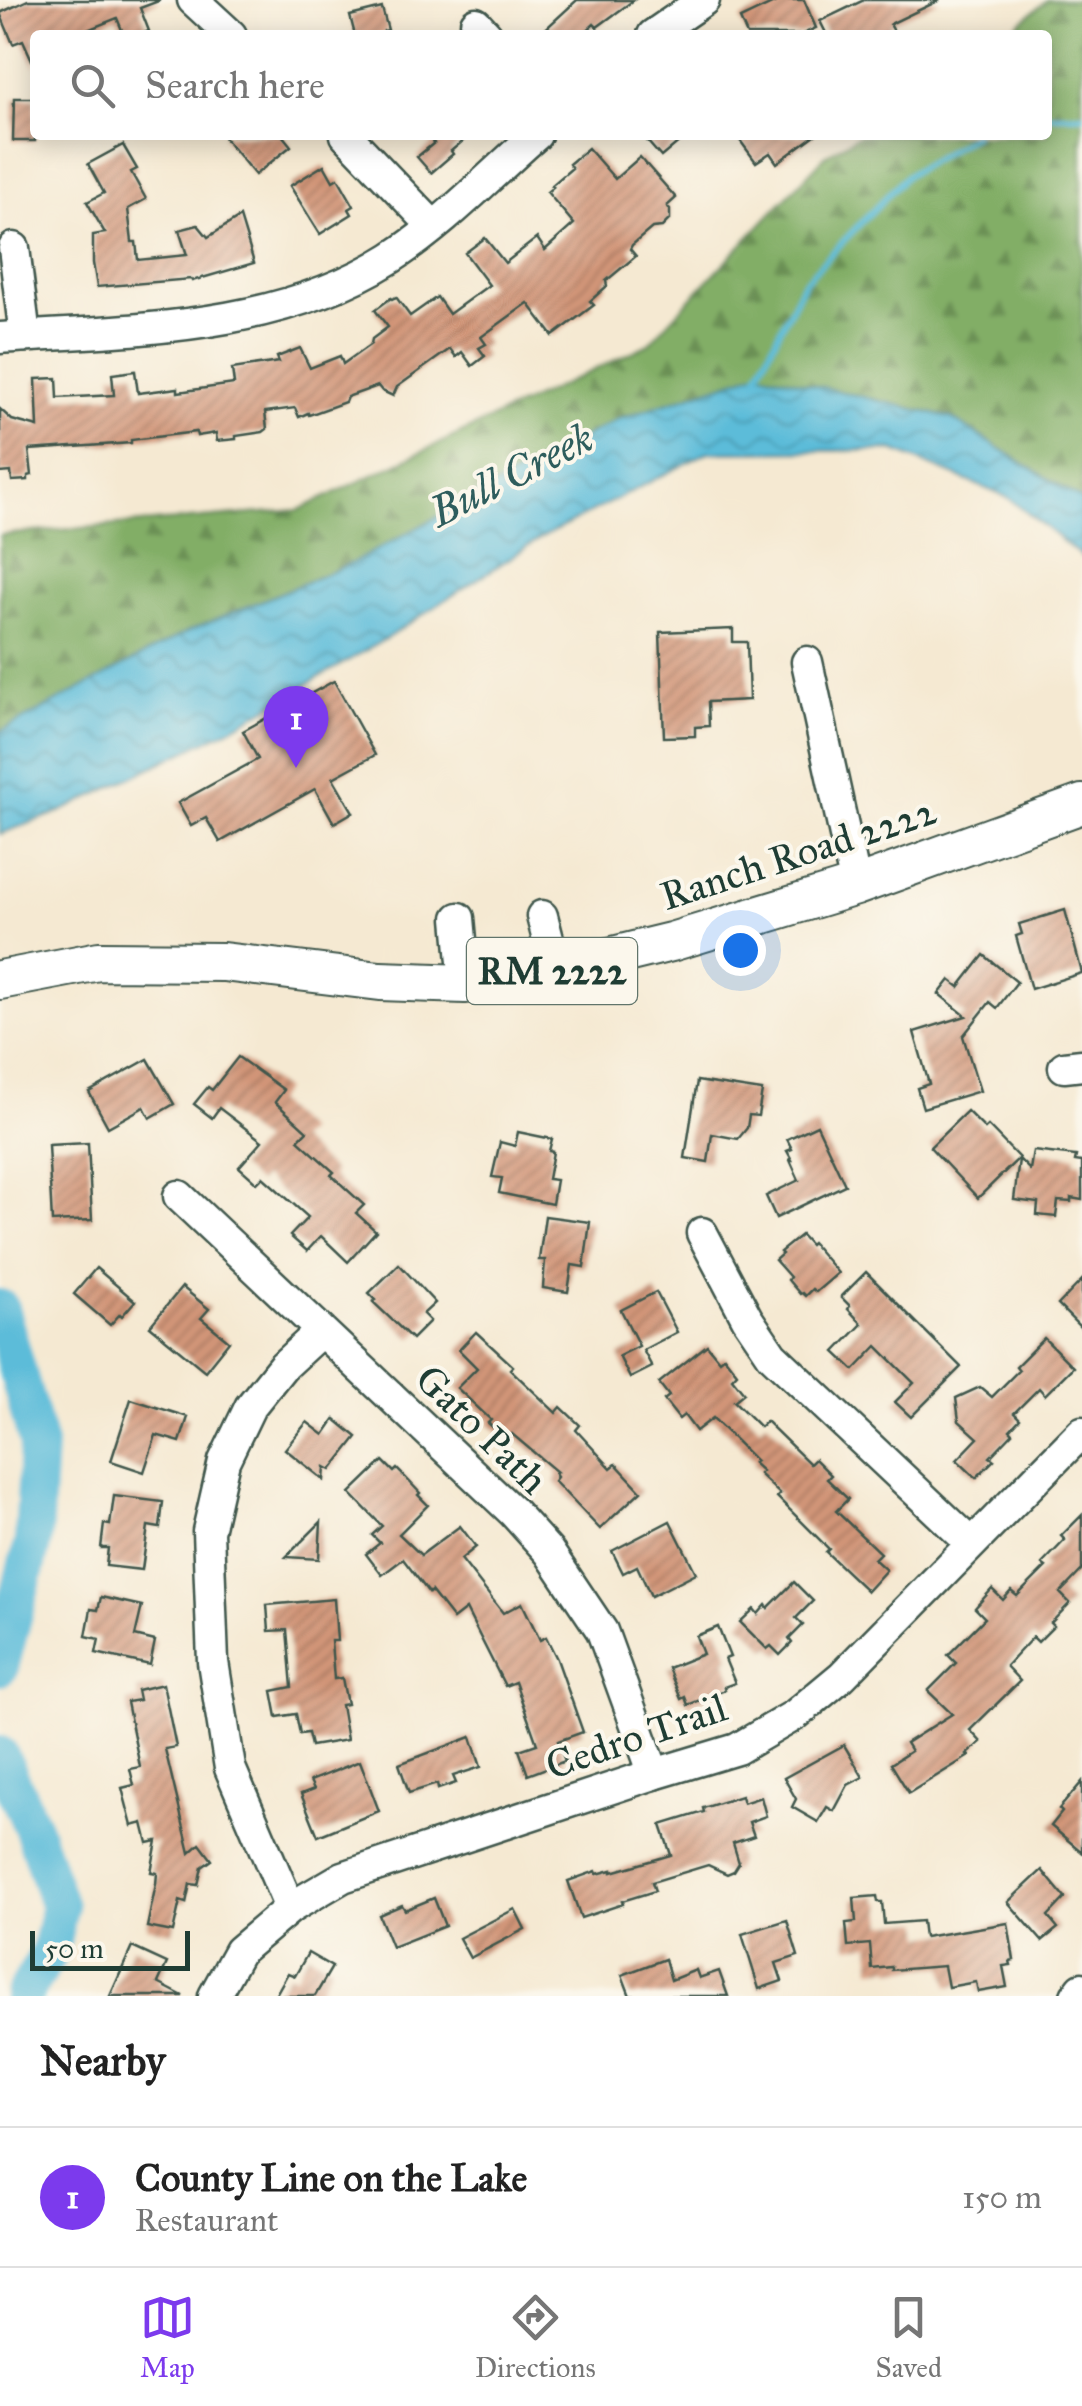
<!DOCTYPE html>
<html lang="en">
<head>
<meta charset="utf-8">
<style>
  :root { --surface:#fff; --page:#f2f2f2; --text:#222; --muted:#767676; --line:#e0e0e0; --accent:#7c3aed }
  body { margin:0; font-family:"IM FELL Great Primer",serif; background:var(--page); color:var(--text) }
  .scale { position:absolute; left:30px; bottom:25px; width:160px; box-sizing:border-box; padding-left:10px; border:5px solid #1f3d34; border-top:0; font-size:28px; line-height:35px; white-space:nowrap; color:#1f3d34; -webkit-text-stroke:8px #fbf7ec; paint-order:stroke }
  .you { position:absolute; left:740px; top:950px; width:35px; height:35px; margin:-25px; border:8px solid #fff; border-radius:50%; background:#1a73e8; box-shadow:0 0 0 15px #1a73e833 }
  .badge { display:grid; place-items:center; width:65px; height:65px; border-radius:50%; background:var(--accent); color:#fff; font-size:32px; font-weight:700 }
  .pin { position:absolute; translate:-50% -82px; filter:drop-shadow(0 2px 5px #0008) }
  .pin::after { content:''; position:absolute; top:52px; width:35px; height:30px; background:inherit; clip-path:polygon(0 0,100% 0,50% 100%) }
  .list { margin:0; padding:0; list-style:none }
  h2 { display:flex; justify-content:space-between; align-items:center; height:130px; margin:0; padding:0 40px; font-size:42px }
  h2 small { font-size:32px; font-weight:400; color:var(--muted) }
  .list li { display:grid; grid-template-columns:65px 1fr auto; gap:30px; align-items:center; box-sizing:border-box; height:140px; padding:0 40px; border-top:2px solid var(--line) }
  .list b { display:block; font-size:38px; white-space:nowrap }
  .list p { margin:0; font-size:32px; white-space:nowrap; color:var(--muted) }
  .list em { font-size:32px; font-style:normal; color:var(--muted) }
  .icon { flex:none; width:55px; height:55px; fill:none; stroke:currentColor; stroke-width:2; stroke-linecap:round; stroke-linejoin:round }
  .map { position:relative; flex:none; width:1082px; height:1996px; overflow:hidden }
  .search { position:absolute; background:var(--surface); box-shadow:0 5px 25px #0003; left:30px; right:30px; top:30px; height:110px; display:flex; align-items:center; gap:25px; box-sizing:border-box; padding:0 35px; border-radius:10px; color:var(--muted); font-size:38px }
  .sheet { height:270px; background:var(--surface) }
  nav { display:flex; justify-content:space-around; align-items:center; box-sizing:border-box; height:140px; border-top:2px solid var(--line); background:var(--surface); font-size:28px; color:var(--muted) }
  nav a { display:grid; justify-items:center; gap:5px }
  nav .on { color:var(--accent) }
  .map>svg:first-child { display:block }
  .forest { fill:url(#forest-firs); stroke:#50764d; stroke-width:2.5 }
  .water { fill:url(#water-waves); stroke:#3d7c86; stroke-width:2.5 }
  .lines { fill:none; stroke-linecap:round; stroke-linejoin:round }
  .stream { stroke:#5bbcd9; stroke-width:6 }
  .river { stroke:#5bbcd9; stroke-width:38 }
  .building { fill:url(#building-hatch) }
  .minor-casing { stroke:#3f574c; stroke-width:35 }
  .major-casing { stroke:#3f574c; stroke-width:42 }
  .minor { stroke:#fff; stroke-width:30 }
  .major { stroke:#fff; stroke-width:38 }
  .labels { text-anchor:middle; stroke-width:8; stroke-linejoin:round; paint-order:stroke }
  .shield { fill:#fbf7ec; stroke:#61756b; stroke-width:2.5 }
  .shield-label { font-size:38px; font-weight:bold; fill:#1f3d34 }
  .street-label { font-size:40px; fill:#1f3d34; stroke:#fbf7ec }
  .water-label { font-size:42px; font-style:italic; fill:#2e5d5d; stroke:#fbf7ec }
</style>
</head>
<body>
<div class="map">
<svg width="1082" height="1996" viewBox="0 0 1082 1996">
  <defs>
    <pattern id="forest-firs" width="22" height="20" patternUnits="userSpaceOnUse" patternTransform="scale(2.5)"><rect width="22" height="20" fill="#82ae66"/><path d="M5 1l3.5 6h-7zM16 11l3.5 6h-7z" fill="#6a8f55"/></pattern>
    <pattern id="water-waves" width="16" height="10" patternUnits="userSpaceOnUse" patternTransform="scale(2.5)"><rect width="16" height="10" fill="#5bbcd9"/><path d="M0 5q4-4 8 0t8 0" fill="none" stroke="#4b9ab1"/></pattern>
    <pattern id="building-hatch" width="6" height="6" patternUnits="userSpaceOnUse" patternTransform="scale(2.5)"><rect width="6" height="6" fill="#d29578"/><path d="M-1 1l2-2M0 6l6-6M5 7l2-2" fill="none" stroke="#aa7b63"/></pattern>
  </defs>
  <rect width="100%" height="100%" fill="#fbf7ec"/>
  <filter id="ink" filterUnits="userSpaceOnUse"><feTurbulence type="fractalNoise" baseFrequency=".01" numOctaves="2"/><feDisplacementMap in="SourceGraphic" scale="20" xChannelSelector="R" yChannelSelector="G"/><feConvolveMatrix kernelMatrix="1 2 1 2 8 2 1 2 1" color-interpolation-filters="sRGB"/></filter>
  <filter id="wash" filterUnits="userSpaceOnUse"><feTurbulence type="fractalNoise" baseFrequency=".0048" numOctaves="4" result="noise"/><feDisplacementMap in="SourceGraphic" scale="40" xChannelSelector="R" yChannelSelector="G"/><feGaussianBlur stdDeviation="2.25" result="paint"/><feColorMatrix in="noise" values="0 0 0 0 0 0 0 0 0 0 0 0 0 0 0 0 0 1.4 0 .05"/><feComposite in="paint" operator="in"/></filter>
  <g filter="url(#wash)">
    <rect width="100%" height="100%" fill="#f5e9d2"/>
    <path class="forest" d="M 1047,0 L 1082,0 L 1082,500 L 951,418 L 759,372 L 350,564 L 189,631 L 0,732 L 0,535 L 299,510 L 647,345 L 826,155 L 859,135 L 1047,135 L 1047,35 L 1006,35 Z"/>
    <path class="water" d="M 759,372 L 951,418 L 1082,500 L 1082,557 L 1009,498 L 893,450 L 708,452 L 539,539 L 387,638 L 230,729 L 62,811 L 0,834 L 0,732 L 189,631 L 350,564 L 618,419 Z"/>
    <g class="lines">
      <g class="stream">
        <path d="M 1047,115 L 1082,115"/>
        <path d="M 756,378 L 804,282 L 907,175 L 974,135"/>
      </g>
      <g class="river">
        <path d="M 0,1308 L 38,1445 L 33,1541 L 0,1667"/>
        <path d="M 0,1755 L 33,1829 L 59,1907 L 50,1951 L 23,1996"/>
      </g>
    </g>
    <g id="blocks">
      <g class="building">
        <path d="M 28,0 L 159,0 L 159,1 L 140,8 L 149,31 L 139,35 L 124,35 L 117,18 L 75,35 L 35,35 L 35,67 L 23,40 L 13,44 L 0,13 Z"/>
        <path d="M 577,0 L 634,0 L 597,27 L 594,24 L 582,35 L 539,35 Z"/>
        <path d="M 780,0 L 804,0 L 816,28 L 801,35 L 747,35 L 740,19 Z"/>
        <path d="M 864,0 L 940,0 L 890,24 L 896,35 L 827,35 L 820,21 Z"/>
        <path d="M 382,8 L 388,30 L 384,31 L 385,35 L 355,35 L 350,16 Z"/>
        <path d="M 14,98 L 35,98 L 35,141 L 13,141 Z"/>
        <path d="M 222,135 L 282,135 L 291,146 L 255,175 Z"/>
        <path d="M 427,135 L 470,135 L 451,151 L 453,154 L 431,173 L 417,157 L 434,143 Z"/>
        <path d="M 642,135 L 687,135 L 661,157 Z"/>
        <path d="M 736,135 L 815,135 L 777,163 L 770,153 L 756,162 Z"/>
        <path d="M 123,145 L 137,169 L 131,172 L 146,199 L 128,209 L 132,242 L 136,242 L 138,260 L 187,255 L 179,230 L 198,225 L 208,237 L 240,217 L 254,263 L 192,281 L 191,279 L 97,287 L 93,263 L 93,235 L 105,233 L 87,202 L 104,193 L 88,164 Z"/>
        <path d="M 588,148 L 615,179 L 640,157 L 676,198 L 667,206 L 670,209 L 670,219 L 662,227 L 652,228 L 632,245 L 630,249 L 636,256 L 606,281 L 607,286 L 590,301 L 594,305 L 553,336 L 528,303 L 481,337 L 486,344 L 479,348 L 485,356 L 472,366 L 462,352 L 456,357 L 450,349 L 397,387 L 393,396 L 382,391 L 378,386 L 347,397 L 345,402 L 309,415 L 308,413 L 299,417 L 295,408 L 265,412 L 267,429 L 263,432 L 236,436 L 236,439 L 217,441 L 216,433 L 197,436 L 196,432 L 131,440 L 131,443 L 29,450 L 32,475 L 28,476 L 28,480 L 12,481 L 11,472 L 0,473 L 0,409 L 12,420 L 38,427 L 36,379 L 57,378 L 58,398 L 114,395 L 112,374 L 135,371 L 138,393 L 178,388 L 178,392 L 234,384 L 232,369 L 279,362 L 277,357 L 300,348 L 310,368 L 340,356 L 343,364 L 371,344 L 372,339 L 388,327 L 375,310 L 391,298 L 392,299 L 396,297 L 410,316 L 437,297 L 449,314 L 489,285 L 465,253 L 485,238 L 505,263 L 537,238 L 545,250 L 574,224 L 547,192 L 553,187 L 551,186 L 572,168 L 569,164 Z"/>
        <path d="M 324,165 L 333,181 L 338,178 L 354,206 L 349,209 L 352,214 L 320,234 L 290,186 Z"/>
        <path d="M 733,629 L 733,642 L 747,642 L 749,700 L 708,702 L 709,726 L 695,727 L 695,736 L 664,737 L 660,632 Z"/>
        <path d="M 334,681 L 375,755 L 333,778 L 353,812 L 334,823 L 315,789 L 220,842 L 206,818 L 191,826 L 178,803 L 258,759 L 243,731 Z"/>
        <path d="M 1065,910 L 1082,973 L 1031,989 L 1016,936 L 1022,934 L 1019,924 Z"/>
        <path d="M 984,955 L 1017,982 L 997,1008 L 990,1002 L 963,1036 L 980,1091 L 923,1108 L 917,1088 L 929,1084 L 914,1032 L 966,1016 L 939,994 L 950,980 L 959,987 Z"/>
        <path d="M 238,1057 L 284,1090 L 275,1102 L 307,1131 L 298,1140 L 334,1172 L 331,1175 L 364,1205 L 356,1213 L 376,1231 L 348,1262 L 321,1236 L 307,1251 L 290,1236 L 308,1217 L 263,1177 L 257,1183 L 239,1167 L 262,1141 L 219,1108 L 212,1118 L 194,1104 L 208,1087 L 212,1090 Z"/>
        <path d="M 148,1059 L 174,1104 L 150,1118 L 144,1107 L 108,1127 L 89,1092 Z"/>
        <path d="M 697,1081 L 762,1091 L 758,1116 L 749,1115 L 747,1128 L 738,1139 L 712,1134 L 708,1162 L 685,1158 Z"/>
        <path d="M 967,1111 L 985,1129 L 988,1126 L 1019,1158 L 978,1198 L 930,1147 Z"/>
        <path d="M 817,1125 L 845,1185 L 776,1218 L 766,1196 L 799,1180 L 790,1160 L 792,1160 L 787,1151 L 792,1149 L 787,1139 Z"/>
        <path d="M 518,1132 L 552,1139 L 549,1151 L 553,1152 L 548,1179 L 556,1180 L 552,1204 L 499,1193 L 502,1178 L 492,1177 L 500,1142 L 515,1146 Z"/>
        <path d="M 88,1143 L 92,1220 L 52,1222 L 48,1145 Z"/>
        <path d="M 1033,1151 L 1076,1156 L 1075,1161 L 1082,1162 L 1082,1200 L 1071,1198 L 1071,1202 L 1058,1201 L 1056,1217 L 1037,1215 L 1038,1203 L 1014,1200 L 1019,1159 L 1030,1170 Z"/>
        <path d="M 545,1216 L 590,1222 L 584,1267 L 572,1265 L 568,1292 L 543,1288 L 545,1260 L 539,1260 Z"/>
        <path d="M 801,1235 L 810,1245 L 812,1243 L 838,1273 L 816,1292 L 812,1289 L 805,1296 L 802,1293 L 800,1294 L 788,1280 L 790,1277 L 775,1260 L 782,1254 L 780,1252 Z"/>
        <path d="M 399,1264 L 435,1303 L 423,1314 L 430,1321 L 412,1339 L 373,1302 L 376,1300 L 369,1293 Z"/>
        <path d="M 96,1268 L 135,1301 L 122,1316 L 120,1314 L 110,1325 L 74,1294 Z"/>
        <path d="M 866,1272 L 961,1367 L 911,1417 L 895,1402 L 914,1383 L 877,1346 L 854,1370 L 835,1352 L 862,1324 L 848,1309 L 850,1306 L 841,1297 Z"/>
        <path d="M 1082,1280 L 1082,1329 L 1058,1305 Z"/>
        <path d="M 182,1287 L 209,1309 L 201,1318 L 229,1341 L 205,1371 L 150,1326 Z"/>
        <path d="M 656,1292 L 677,1332 L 643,1350 L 652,1367 L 630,1378 L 619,1356 L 639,1346 L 621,1310 Z"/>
        <path d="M 476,1332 L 513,1366 L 510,1369 L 556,1413 L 561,1407 L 580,1425 L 576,1430 L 611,1468 L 616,1464 L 641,1491 L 600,1529 L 554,1481 L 557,1477 L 555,1474 L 557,1472 L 512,1434 L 507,1440 L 488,1423 L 491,1420 L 457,1388 L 477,1368 L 459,1350 Z"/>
        <path d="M 1044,1338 L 1073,1367 L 1045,1395 L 1039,1388 L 1014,1413 L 1020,1419 L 1010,1430 L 1013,1433 L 990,1457 L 994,1460 L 976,1478 L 957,1460 L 978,1438 L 959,1421 L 956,1398 L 980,1387 L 992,1397 L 1019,1370 L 1016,1366 Z"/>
        <path d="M 707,1345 L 719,1360 L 724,1356 L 737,1373 L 732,1378 L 744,1393 L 734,1401 L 760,1427 L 766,1421 L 810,1464 L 815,1459 L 831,1475 L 827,1479 L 848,1499 L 836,1511 L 880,1553 L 874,1559 L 886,1570 L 867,1591 L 826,1552 L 829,1549 L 777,1497 L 780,1494 L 759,1474 L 762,1471 L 753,1463 L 756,1461 L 713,1418 L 696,1431 L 684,1415 L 679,1419 L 664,1400 L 669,1396 L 659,1383 Z"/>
        <path d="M 131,1399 L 188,1417 L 180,1442 L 156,1435 L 144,1472 L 111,1461 Z"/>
        <path d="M 335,1419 L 357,1437 L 331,1470 L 325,1467 L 324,1480 L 285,1449 L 307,1422 L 324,1435 Z"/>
        <path d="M 383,1461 L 394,1472 L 397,1469 L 405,1477 L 420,1493 L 418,1495 L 428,1505 L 399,1534 L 421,1555 L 460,1526 L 476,1547 L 461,1559 L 503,1613 L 522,1603 L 540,1640 L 546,1637 L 557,1659 L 583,1732 L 558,1741 L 565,1761 L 528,1775 L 519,1750 L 537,1744 L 515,1682 L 505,1686 L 466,1609 L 453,1619 L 431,1591 L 429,1593 L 403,1559 L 382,1575 L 366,1554 L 380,1543 L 372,1535 L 382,1526 L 350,1493 Z"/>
        <path d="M 114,1496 L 163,1502 L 160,1528 L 148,1526 L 142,1570 L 106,1566 L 108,1548 L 101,1548 L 104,1524 L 110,1525 Z"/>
        <path d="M 1082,1515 L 1082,1570 L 1060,1593 L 1070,1603 L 1051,1623 L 1054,1626 L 1038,1642 L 1033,1637 L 1006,1666 L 1020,1681 L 970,1730 L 981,1742 L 967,1754 L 969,1756 L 909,1793 L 891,1764 L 911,1751 L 906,1743 L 952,1714 L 928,1691 L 956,1663 L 948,1655 L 985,1618 L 975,1608 L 992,1589 L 1003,1600 L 1011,1591 L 1017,1596 L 1046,1567 L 1042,1564 L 1065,1540 L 1061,1536 Z"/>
        <path d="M 670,1521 L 696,1573 L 651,1596 L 637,1566 L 623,1573 L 612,1551 Z"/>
        <path d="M 321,1522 L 319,1559 L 286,1557 Z"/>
        <path d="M 794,1582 L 813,1601 L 796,1618 L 803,1625 L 789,1639 L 792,1643 L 780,1655 L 771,1646 L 767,1649 L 740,1622 L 754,1609 L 758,1614 L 766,1605 L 768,1608 Z"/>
        <path d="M 101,1597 L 142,1606 L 135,1636 L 155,1641 L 150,1665 L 96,1653 L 99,1639 L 86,1636 L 91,1609 L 98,1610 Z"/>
        <path d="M 334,1599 L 337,1641 L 331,1641 L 334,1679 L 342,1678 L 347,1704 L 341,1705 L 347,1740 L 311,1746 L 308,1733 L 300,1734 L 296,1714 L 277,1717 L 272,1691 L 292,1687 L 287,1630 L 269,1631 L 267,1605 Z"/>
        <path d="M 718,1627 L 730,1657 L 725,1659 L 735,1683 L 724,1687 L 725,1690 L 688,1705 L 685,1697 L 681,1699 L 668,1668 L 703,1654 L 696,1636 Z"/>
        <path d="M 163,1684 L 176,1747 L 165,1749 L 190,1853 L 200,1844 L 212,1860 L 202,1867 L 198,1885 L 190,1884 L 186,1903 L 180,1901 L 173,1932 L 147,1927 L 156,1884 L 157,1873 L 151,1872 L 157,1841 L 148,1843 L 143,1823 L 132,1826 L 122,1788 L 134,1785 L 130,1769 L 140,1767 L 127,1702 L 139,1700 L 137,1690 Z"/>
        <path d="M 471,1737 L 481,1767 L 453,1776 L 456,1783 L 438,1789 L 437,1784 L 409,1793 L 399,1764 Z"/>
        <path d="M 844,1745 L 863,1777 L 848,1785 L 834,1811 L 827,1807 L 818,1822 L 792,1807 L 796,1799 L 784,1778 Z"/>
        <path d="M 360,1761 L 379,1811 L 318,1836 L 301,1794 L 314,1789 L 310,1781 Z"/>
        <path d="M 1082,1782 L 1082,1852 L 1051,1826 L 1062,1812 L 1059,1809 Z"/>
        <path d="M 741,1796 L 743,1803 L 761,1797 L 766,1816 L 749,1822 L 754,1836 L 733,1843 L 739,1863 L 734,1871 L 727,1874 L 708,1865 L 652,1882 L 655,1891 L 622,1901 L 623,1904 L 581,1918 L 568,1881 L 596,1871 L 597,1874 L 612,1870 L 612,1872 L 671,1855 L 661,1825 L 704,1812 L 703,1808 Z"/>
        <path d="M 1042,1870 L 1065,1898 L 1048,1916 L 1058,1928 L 1042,1941 L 1008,1902 Z"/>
        <path d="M 877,1896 L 878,1902 L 882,1902 L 884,1924 L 922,1921 L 924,1937 L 1008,1923 L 1014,1960 L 1010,1961 L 1011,1965 L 1003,1966 L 1007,1987 L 978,1992 L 976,1982 L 948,1987 L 944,1966 L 892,1970 L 892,1967 L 872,1969 L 870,1944 L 848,1946 L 846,1923 L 856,1922 L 854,1898 Z"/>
        <path d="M 434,1898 L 445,1926 L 392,1947 L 379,1915 L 402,1905 L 405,1910 Z"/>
        <path d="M 515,1909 L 525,1929 L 470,1958 L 459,1938 Z"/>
        <path d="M 787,1920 L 798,1956 L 776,1963 L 782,1981 L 759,1989 L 742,1934 Z"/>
        <path d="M 132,1947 L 167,1963 L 158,1983 L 183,1996 L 110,1996 Z"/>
        <path d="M 308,1953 L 332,1967 L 315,1996 L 275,1996 L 288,1973 L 295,1976 Z"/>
        <path d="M 665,1959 L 671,1980 L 696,1970 L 699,1978 L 719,1971 L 728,1996 L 630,1996 L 622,1975 Z"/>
      </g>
    </g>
  </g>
  <g filter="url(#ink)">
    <use href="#blocks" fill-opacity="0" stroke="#3f574c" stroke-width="2.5"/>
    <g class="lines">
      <g class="minor-casing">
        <g id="minor">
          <path d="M 193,0 L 231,35"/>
          <path d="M 476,23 L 487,35"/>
          <path d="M 653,35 L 704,0"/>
          <path d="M 346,135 L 433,226"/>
          <path d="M 14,248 L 25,336"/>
          <path d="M 0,338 C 132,329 275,331 391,258 C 444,224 489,176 536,135"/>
          <path d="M 807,662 L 856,886"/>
          <path d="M 542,916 L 556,970"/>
          <path d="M 459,918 L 465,984"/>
          <path d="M 1064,1067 L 1082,1065"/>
          <path d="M 179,1196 L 513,1512 L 549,1552 L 602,1631 L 654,1774"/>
          <path d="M 702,1233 L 747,1318 L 772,1355 L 971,1543"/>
          <path d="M 290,1908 L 230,1768 L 213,1662 L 208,1531 L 224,1461 L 250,1407 L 282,1367 L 321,1331"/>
          <path d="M 214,1996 L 239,1951 L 290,1908 L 343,1877 L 654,1774 L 737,1749 L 795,1715 L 842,1676 L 1082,1432"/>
          <path d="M 1076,1996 L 1082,1988"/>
        </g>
      </g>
      <g class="major-casing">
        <path id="major" d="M 0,980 L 99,961 L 223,962 L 380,981 L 465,984 L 556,970 L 671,942 L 856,886 L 1082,804"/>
      </g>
      <use href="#minor" class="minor"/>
      <use href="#major" class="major"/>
    </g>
  </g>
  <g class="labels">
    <rect class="shield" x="467" y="938" width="170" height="66" rx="8"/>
    <g class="shield-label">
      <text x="552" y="984">RM 2222</text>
    </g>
    <g class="street-label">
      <text transform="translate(798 853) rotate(-18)" y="14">Ranch Road 2222</text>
      <text transform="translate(482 1429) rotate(44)" y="14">Gato Path</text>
      <text transform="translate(636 1736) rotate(-19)" y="14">Cedro Trail</text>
    </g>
    <g class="water-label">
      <text transform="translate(511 474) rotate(-27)" y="15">Bull Creek</text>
    </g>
  </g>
</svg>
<div class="scale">50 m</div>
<div class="you"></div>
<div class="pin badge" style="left:296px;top:768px">1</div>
<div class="search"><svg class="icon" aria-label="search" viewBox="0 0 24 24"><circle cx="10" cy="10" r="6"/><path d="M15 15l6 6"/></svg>Search here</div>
</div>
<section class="sheet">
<h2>Nearby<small></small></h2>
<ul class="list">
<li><span class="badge">1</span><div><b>County Line on the Lake</b><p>Restaurant</p></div><em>150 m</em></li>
</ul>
</section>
<nav>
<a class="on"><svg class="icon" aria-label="map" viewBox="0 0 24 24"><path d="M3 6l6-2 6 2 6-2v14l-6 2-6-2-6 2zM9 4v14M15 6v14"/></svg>Map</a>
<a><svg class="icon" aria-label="directions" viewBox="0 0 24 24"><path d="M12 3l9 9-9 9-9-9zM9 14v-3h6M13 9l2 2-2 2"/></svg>Directions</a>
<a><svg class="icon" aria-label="saved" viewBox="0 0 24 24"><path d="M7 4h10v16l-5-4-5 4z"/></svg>Saved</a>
</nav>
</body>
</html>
